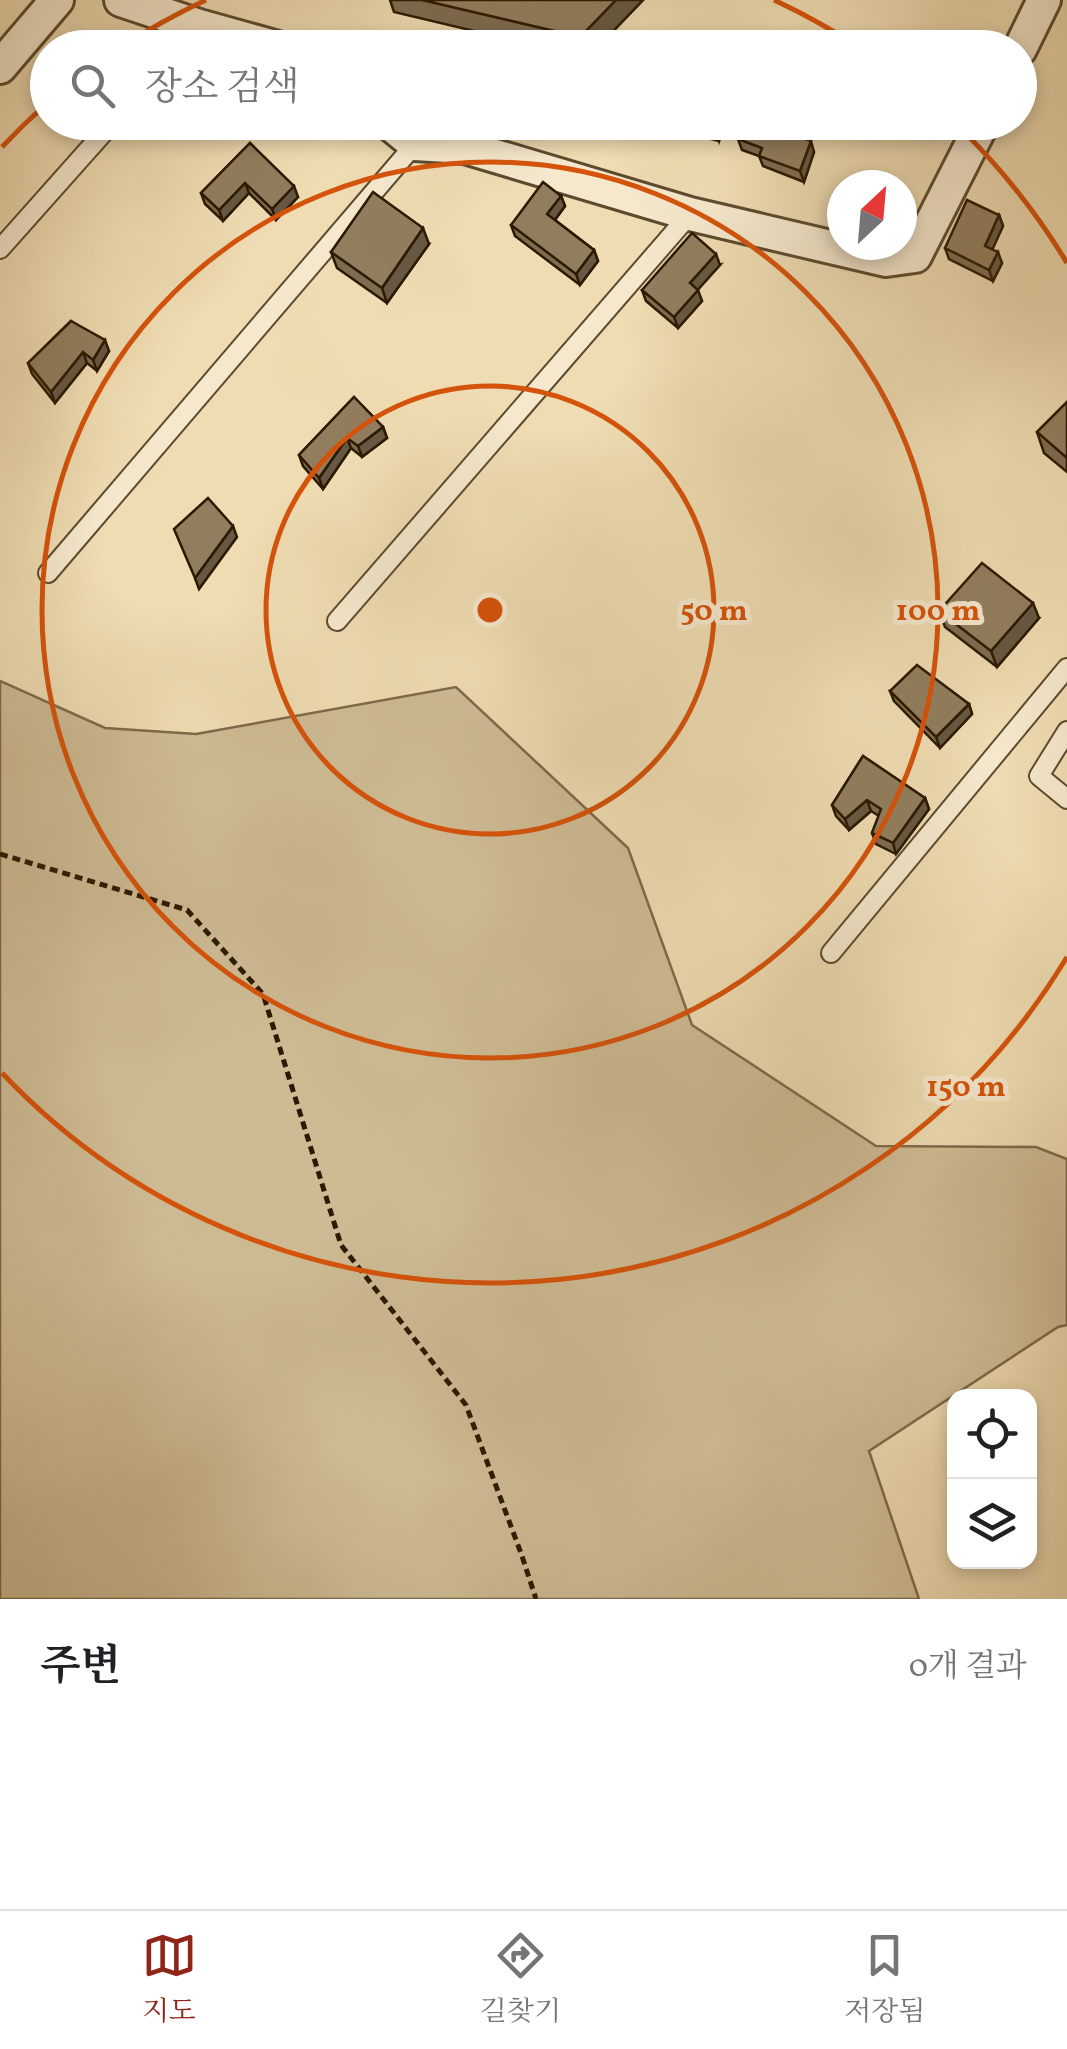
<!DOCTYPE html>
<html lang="ko">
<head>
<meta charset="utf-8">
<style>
  :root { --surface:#fff; --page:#f6f6f6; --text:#202124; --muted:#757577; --line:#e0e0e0; --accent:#8f2418 }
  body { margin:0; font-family:Vollkorn,"Noto Serif KR",serif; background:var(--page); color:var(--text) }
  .controls { position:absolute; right:30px; bottom:30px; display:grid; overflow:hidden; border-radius:20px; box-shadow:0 5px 15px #0003 }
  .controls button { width:90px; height:90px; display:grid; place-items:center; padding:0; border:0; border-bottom:2px solid var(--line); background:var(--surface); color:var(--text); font:50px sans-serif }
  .compass { position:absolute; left:827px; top:170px; width:90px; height:90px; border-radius:50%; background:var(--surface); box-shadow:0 5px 15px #0003; rotate:26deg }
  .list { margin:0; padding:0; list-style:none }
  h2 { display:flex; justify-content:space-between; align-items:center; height:130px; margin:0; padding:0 40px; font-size:42px }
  h2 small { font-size:32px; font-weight:400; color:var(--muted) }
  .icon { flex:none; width:55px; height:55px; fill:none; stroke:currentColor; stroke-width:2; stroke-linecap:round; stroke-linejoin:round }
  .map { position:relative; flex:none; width:1067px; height:1599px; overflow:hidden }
  .search { position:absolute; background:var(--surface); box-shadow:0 5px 15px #0003; left:30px; right:30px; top:30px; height:110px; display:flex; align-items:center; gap:25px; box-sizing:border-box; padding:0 35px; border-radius:55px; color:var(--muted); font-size:38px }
  .sheet { height:310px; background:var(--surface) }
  nav { display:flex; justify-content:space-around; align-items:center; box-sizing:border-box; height:140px; border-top:2px solid var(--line); background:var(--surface); font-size:28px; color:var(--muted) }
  nav a { display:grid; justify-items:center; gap:5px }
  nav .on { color:var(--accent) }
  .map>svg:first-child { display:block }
  .green { fill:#cebb94; stroke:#7d6a4b; stroke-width:2.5 }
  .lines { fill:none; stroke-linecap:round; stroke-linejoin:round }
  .lane-casing { stroke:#5d4a2e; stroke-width:22 }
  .street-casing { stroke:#5d4a2e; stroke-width:38 }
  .path { stroke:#2c1902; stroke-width:5; stroke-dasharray:8 5; stroke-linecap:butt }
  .lane { stroke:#f5e8cd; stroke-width:18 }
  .street { stroke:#f5e8cd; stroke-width:32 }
  .wall { fill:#7d6c51; stroke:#2c1902; stroke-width:2.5 }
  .shaded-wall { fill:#665842; stroke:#2c1902; stroke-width:2.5 }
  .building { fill:#917e5e; stroke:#2c1902; stroke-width:2.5 }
  .ring { fill:none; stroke:#d5530b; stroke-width:5 }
  .centre { fill:#d5530b; stroke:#f5e8cd; stroke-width:5 }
  .ring-label { font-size:30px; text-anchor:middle; font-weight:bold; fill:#d5530b; stroke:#f5e8cd; stroke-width:10; stroke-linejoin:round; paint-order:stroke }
</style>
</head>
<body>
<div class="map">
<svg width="1067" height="1599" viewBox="0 0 1067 1599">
  <rect width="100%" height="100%" fill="#efdcb2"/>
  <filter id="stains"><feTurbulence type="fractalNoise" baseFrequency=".002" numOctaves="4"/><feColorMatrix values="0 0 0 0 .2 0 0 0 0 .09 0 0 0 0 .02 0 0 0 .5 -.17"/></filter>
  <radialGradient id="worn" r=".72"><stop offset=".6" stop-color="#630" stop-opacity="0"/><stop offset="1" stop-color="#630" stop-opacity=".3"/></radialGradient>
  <path class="green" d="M 0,681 L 105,728 L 196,734 L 456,687 L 628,848 L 692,1025 L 876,1146 L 1036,1147 L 1067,1159 L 1067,1325 L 1058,1327 L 869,1451 L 919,1599 L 0,1599 Z"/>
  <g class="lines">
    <g class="lane-casing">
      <g id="lane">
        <path d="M 180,48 L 199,26"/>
        <path d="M 0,249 L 113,122"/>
        <path d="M 48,573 L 415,144"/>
        <path d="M 337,621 L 690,214"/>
        <path d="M 1067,731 L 1039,776 L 1067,799"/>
        <path d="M 831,953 L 1067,668"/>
      </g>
    </g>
    <g class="street-casing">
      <g id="street">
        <path d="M 121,0 L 199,26 L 278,48"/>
        <path d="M 1020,49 L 1044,0"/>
        <path d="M 0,67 L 57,0"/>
        <path d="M 388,122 L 415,144 L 465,147 L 690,214 L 886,260 L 915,256 L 983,122"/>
      </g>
    </g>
    <path class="path" d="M 0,854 L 187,910 L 263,994 L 341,1245 L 466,1405 L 522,1556 L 536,1599"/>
    <use href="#lane" class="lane"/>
    <use href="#street" class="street"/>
  </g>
  <g class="wall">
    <path d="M 390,0 L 643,0 L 597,48 L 546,48 L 394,12 Z"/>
    <path d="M 658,122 L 724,122 L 719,141 L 659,126 Z"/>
    <path d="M 744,122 L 807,122 L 810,130 L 807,139 L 814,152 L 804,182 L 763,166 L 759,156 L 742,150 L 738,139 Z"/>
    <path d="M 250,143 L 298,197 L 276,220 L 249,193 L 223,221 L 205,204 L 201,193 Z"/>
    <path d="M 561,196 L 565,206 L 555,220 L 594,250 L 598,261 L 580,285 L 515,236 L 511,225 Z"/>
    <path d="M 999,215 L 1003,226 L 992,249 L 1002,263 L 993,281 L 949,259 L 945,248 Z"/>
    <path d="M 429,244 L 387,303 L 337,268 L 331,252 Z"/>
    <path d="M 720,265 L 697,290 L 702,301 L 678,328 L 646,301 L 642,290 Z"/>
    <path d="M 71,321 L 109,351 L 97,371 L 87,363 L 55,403 L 32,374 L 28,363 Z"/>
    <path d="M 354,397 L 383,427 L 387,438 L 362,457 L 351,448 L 323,489 L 303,466 L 299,455 Z"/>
    <path d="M 1067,402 L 1067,472 L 1044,453 L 1037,432 Z"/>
    <path d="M 939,611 L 1039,618 L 997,667 L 945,627 Z"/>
    <path d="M 890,691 L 969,704 L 972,714 L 940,748 L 894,701 Z"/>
    <path d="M 863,756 L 925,798 L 929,809 L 896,854 L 876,844 L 872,833 L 879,816 L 871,811 L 849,830 L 836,816 L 832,805 Z"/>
  </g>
  <g class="shaded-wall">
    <path d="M 616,0 L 643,0 L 597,48 L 584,48 L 580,37 Z"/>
    <path d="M 717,122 L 724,122 L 719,141 L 715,130 Z"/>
    <path d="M 805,122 L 807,122 L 810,130 L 804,148 L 800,137 Z"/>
    <path d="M 811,141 L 814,152 L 804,182 L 800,171 Z"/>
    <path d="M 245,183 L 249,193 L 223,221 L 219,210 Z"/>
    <path d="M 294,186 L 298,197 L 276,220 L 272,209 Z"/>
    <path d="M 561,196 L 565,206 L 551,225 L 547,214 Z"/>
    <path d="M 999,215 L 1003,226 L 989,257 L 985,246 Z"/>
    <path d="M 423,228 L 429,244 L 387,303 L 382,288 Z"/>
    <path d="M 594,250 L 598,261 L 580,285 L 576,274 Z"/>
    <path d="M 998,252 L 1002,263 L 993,281 L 989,270 Z"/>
    <path d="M 716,254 L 720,265 L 694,294 L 690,283 Z"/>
    <path d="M 698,290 L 702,301 L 678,328 L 674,317 Z"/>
    <path d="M 105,340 L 109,351 L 97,371 L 93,360 Z"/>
    <path d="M 83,352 L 87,363 L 55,403 L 51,392 Z"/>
    <path d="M 383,427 L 387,438 L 362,457 L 358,446 Z"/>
    <path d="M 347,438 L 351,448 L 323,489 L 319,478 Z"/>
    <path d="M 233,526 L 237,537 L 199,589 L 195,578 Z"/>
    <path d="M 1033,603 L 1039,618 L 997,667 L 991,651 Z"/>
    <path d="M 969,704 L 972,714 L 940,748 L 936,737 Z"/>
    <path d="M 925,798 L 929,809 L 896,854 L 893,843 Z"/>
    <path d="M 867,800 L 871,811 L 849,830 L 845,819 Z"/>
  </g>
  <g class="building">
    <path d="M 422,0 L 616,0 L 580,37 Z"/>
    <path d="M 685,122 L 717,122 L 715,130 Z"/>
    <path d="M 744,122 L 805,122 L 800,137 L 811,141 L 800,171 L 759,156 L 762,148 L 738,139 Z"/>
    <path d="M 250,143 L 294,186 L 272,209 L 245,183 L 219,210 L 201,193 Z"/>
    <path d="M 543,182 L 561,196 L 547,214 L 594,250 L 576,274 L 511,225 Z"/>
    <path d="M 373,192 L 423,228 L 382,288 L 331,252 Z"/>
    <path d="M 967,200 L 999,215 L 985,246 L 998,252 L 989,270 L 945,248 Z"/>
    <path d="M 692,233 L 716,254 L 690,283 L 698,290 L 674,317 L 642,290 Z"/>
    <path d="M 71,321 L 105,340 L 93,360 L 83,352 L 51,392 L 28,363 Z"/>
    <path d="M 354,397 L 383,427 L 358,446 L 347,438 L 319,478 L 299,455 Z"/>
    <path d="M 1067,402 L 1067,458 L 1037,432 Z"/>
    <path d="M 208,498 L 233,526 L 195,578 L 174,529 Z"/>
    <path d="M 982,563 L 1033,603 L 991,651 L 939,611 Z"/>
    <path d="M 917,665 L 969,704 L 936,737 L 890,691 Z"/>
    <path d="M 863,756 L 925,798 L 893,843 L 872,833 L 881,809 L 867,800 L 845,819 L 832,805 Z"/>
  </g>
  <g class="ring">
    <circle cx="490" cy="610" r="224"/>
    <circle cx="490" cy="610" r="448"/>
    <path d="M1067 957A673 673 0 0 1 2 1073M2 147A673 673 0 0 1 44 106M123 46A673 673 0 0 1 206 0M774 0A673 673 0 0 1 857 46M958 126A673 673 0 0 1 1067 263"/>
  </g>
  <circle cx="490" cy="610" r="15" class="centre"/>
  <g class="ring-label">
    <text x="714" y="620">50 m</text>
    <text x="938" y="620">100 m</text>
    <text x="966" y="1096">150 m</text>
  </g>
  <rect width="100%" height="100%" filter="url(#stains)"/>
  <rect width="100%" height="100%" fill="url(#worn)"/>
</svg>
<div class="controls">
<button><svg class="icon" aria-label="locate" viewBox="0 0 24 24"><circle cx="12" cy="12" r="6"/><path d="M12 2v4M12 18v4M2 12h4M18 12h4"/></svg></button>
<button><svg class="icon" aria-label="layers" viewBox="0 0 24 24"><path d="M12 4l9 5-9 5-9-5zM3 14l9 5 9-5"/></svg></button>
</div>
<svg class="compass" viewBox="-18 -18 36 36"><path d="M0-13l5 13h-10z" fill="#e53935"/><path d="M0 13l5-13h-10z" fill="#757577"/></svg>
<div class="search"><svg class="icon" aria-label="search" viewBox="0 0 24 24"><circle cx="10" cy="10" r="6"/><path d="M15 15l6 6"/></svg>장소 검색</div>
</div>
<section class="sheet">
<h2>주변<small>0개 결과</small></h2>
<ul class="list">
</ul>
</section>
<nav>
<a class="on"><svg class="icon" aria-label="map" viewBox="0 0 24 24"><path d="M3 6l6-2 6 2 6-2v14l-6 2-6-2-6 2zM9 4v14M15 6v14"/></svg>지도</a>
<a><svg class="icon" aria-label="directions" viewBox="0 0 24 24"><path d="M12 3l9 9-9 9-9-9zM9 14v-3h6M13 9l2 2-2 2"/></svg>길찾기</a>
<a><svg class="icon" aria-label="saved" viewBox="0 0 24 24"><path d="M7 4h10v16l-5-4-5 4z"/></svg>저장됨</a>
</nav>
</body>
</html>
